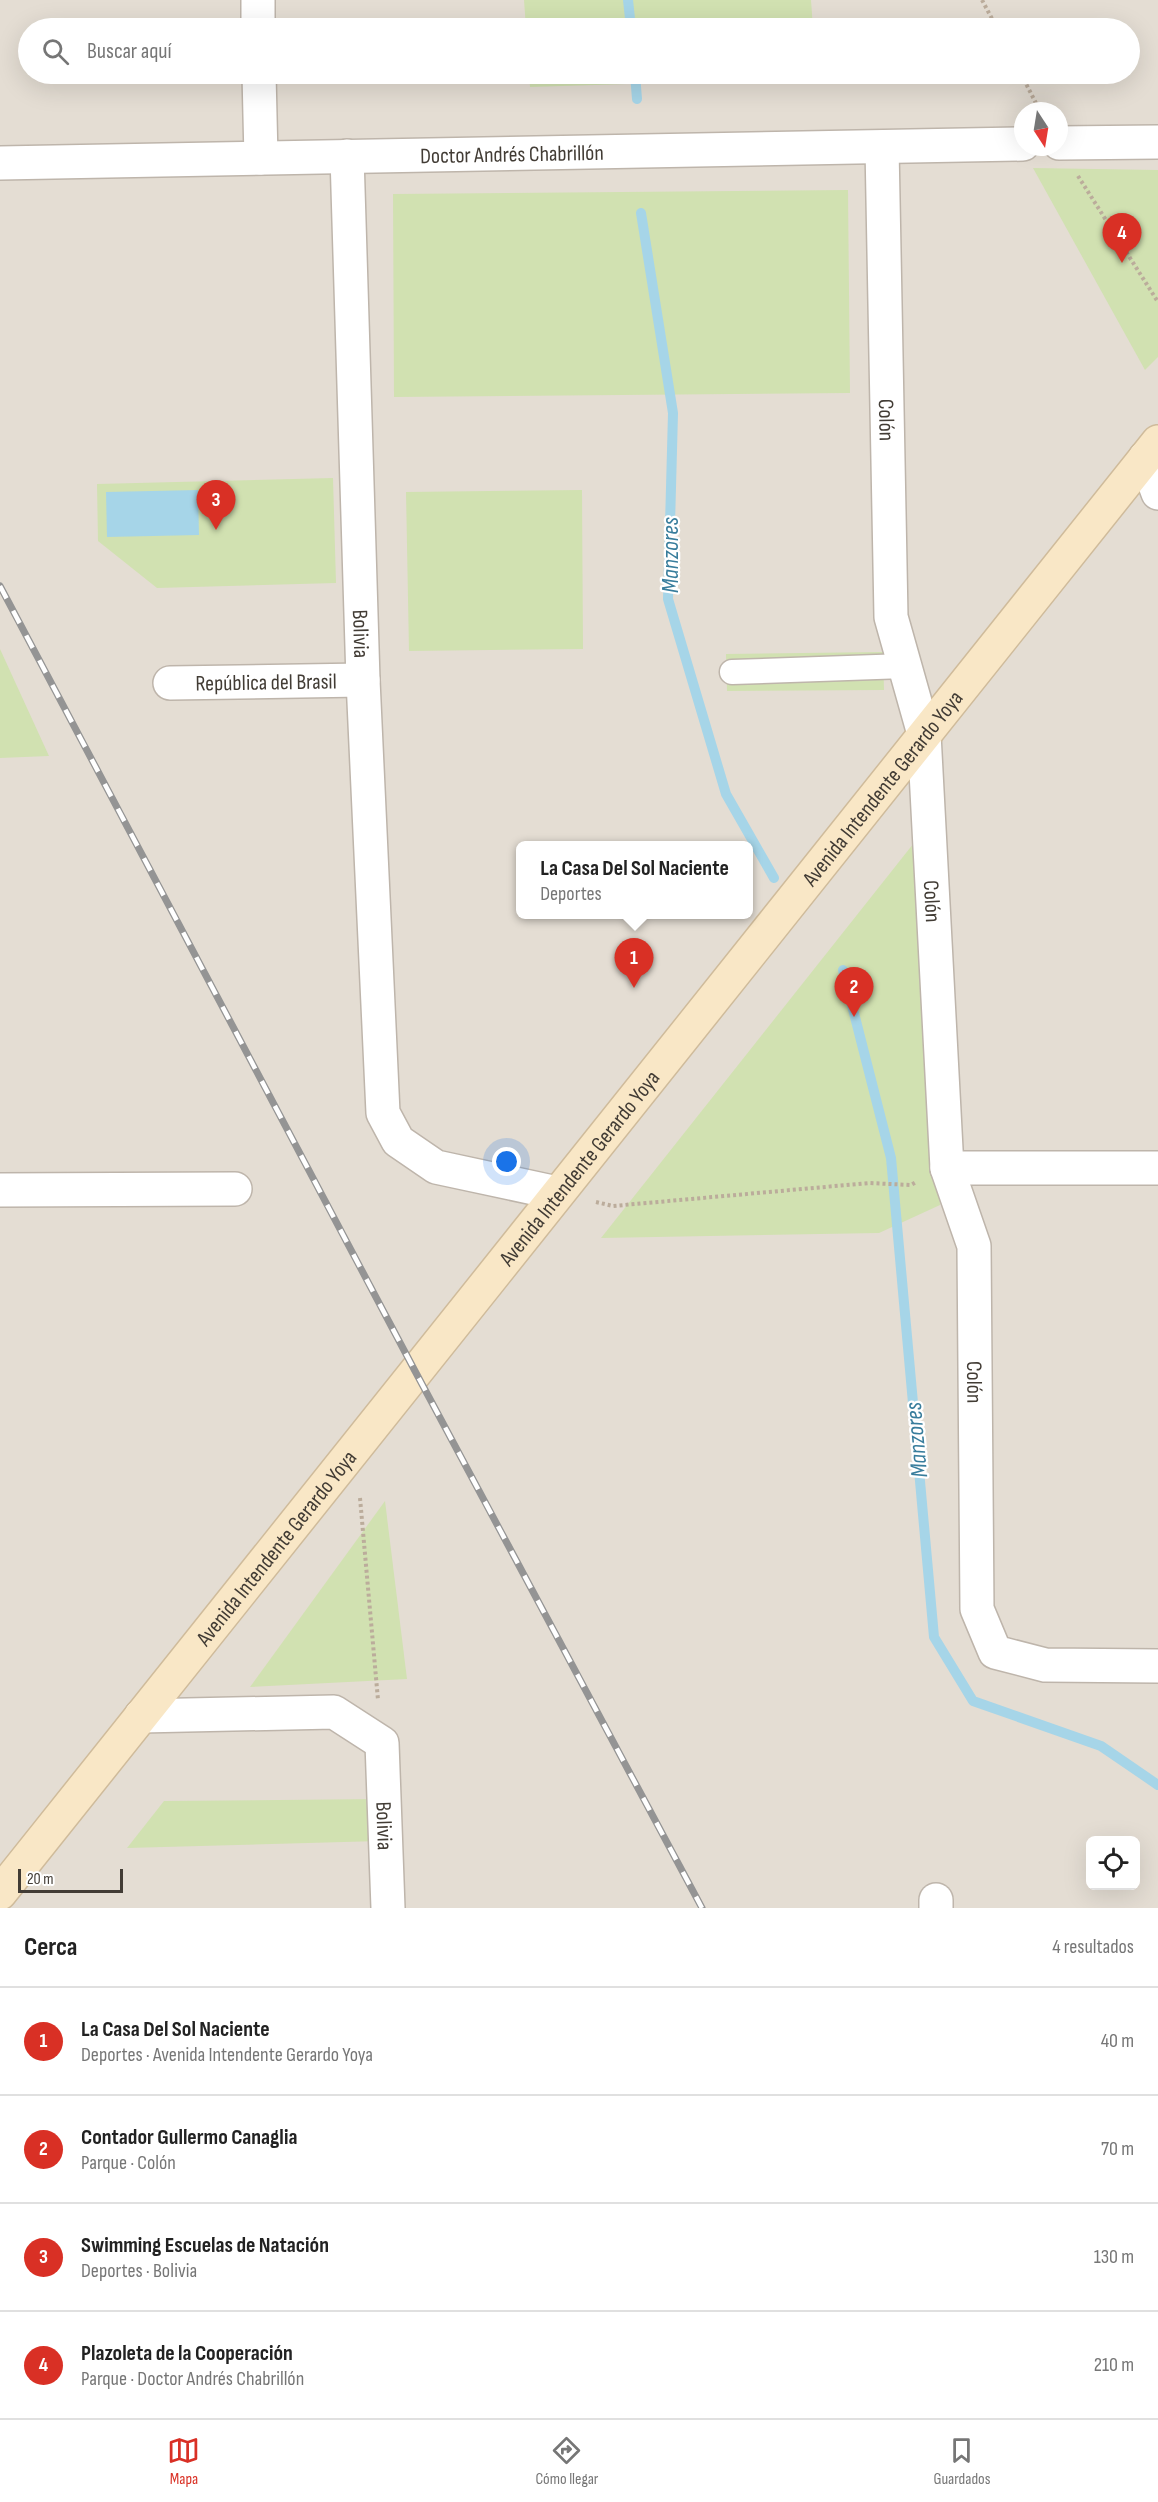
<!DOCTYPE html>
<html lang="es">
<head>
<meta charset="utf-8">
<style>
  :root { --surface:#fff; --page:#f6f6f6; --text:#222; --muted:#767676; --line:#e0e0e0; --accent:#d93025 }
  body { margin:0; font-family:"Sofia Sans Condensed",sans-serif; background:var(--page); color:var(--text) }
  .controls { position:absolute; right:18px; bottom:18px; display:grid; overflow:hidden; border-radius:9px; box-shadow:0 6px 24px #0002 }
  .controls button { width:54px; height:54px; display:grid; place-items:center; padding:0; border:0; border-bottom:2px solid var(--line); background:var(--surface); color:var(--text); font:30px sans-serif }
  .compass { position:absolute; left:1014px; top:102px; width:54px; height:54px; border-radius:50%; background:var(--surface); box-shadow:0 6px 24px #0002; rotate:168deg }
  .scale { position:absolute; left:18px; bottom:15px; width:105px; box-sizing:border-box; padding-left:6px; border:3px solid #423c35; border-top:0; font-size:16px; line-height:21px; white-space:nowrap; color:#423c35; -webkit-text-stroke:4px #fff; paint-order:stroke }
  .you { position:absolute; left:507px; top:1162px; width:21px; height:21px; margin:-15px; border:4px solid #fff; border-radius:50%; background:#1a73e8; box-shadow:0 0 0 9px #1a73e833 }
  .badge { display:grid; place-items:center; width:39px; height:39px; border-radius:50%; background:var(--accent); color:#fff; font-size:20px; font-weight:700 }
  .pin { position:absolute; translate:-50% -50px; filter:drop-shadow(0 2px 3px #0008) }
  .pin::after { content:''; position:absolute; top:32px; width:21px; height:18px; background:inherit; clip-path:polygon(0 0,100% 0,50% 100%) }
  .popup { position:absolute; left:516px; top:841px; width:237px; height:78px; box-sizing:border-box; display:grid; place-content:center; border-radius:9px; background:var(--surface); filter:drop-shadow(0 2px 4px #0005); font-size:20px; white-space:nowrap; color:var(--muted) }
  .popup b { font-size:22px; color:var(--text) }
  .popup::after { content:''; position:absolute; left:50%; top:100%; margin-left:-12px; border:12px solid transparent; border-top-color:var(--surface) }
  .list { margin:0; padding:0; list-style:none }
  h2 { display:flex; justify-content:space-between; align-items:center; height:78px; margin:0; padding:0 24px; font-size:26px }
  h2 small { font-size:20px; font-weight:400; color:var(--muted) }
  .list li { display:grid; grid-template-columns:39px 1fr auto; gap:18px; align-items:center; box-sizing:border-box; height:108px; padding:0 24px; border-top:2px solid var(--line) }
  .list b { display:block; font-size:22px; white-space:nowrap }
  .list p { margin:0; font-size:20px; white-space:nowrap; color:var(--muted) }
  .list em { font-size:20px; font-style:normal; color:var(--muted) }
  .icon { flex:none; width:33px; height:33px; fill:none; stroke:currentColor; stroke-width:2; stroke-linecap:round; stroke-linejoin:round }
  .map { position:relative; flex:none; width:1158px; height:1908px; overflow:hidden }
  .search { position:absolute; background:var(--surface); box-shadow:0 6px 24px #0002; left:18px; right:18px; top:18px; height:66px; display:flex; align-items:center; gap:15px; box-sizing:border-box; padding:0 21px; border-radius:33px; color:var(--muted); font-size:22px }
  .sheet { height:510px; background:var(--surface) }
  nav { display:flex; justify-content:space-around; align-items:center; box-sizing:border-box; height:84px; border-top:2px solid var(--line); background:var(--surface); font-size:16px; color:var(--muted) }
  nav a { display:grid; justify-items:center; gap:3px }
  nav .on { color:var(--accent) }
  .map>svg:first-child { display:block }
  .residential { fill:#e4ddd3; fill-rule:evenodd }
  .green { fill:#d1e1b1 }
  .water { fill:#a6d5e8 }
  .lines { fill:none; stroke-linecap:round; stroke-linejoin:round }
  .stream { stroke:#a6d5e8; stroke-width:10 }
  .pedestrian-casing { stroke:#beb5ab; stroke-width:27 }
  .minor-casing { stroke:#beb5ab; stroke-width:36 }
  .tertiary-casing { stroke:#beb5ab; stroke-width:36 }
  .secondary-casing { stroke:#cfbb9b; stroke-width:36 }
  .path { stroke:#bbac9b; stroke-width:4; stroke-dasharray:3 3; stroke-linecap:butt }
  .pedestrian { stroke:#fff; stroke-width:24 }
  .minor { stroke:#fff; stroke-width:33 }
  .tertiary { stroke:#fff; stroke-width:33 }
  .secondary { stroke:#f9e7c6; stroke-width:33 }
  .rail-casing { stroke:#949494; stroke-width:7 }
  .rail { stroke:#fff; stroke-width:4.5; stroke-dasharray:14; stroke-linecap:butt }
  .labels { text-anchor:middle; stroke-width:4.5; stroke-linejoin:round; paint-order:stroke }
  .street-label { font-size:22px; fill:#423c35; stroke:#fff }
  .water-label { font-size:24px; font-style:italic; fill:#387d9c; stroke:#fff }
</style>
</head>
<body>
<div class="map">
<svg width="1158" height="1908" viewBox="0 0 1158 1908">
  <rect width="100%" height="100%" fill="#f0ece5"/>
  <path class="residential" d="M 0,0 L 1158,0 L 1158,1908 L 0,1908 ZM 28,28 L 1130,28 L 1130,74 L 28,74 ZM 1023,111 L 1059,111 L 1059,147 L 1023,147 ZM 520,846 L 748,846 L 748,914 L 520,914 ZM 1090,1840 L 1136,1840 L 1136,1886 L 1090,1886 Z"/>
  <g class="green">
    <path d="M 524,0 L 811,0 L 813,28 L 526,28 Z"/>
    <path d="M 529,74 L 817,74 L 817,78 L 530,87 Z"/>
    <path d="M 1033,168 L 1158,170 L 1158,357 L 1145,370 Z"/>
    <path d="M 848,190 L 850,393 L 394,397 L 393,194 Z"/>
    <path d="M 333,478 L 336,583 L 157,588 L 98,541 L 97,484 Z"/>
    <path d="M 582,490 L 583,649 L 409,651 L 406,492 Z"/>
    <path d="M 0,649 L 49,756 L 0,758 Z"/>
    <path d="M 883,652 L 884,690 L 727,691 L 726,654 Z"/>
    <path d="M 925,829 L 940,1205 L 879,1233 L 601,1238 Z"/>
    <path d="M 385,1501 L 407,1679 L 250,1687 Z"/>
    <path d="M 379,1799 L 380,1841 L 127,1848 L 164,1801 Z"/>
  </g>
  <path class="water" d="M 198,490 L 199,535 L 107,537 L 106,492 Z"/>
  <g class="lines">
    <g class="stream">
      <path d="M 628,0 L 631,28"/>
      <path d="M 635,74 L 637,99"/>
      <path d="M 641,213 L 673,413 L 668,599 L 726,794 L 774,878"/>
      <path d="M 843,970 L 891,1158 L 934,1637 L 973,1701 L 1101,1746 L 1158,1785"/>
    </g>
    <g class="pedestrian-casing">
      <path id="pedestrian" d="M 732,672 L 905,666"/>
    </g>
    <g class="minor-casing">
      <g id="minor">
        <path d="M 258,0 L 258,28"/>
        <path d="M 259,74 L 261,158"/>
        <path d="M 1059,143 L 1158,142"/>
        <path id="s1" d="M 882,147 L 891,617 L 924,734 L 947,1168 L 974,1246 L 977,1609 L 995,1652 L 1045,1665 L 1158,1666"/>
        <path id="s2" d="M 347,156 L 363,680 L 383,1113 L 398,1141 L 436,1167 L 557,1193"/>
        <path id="s3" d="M 0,163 L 1023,144"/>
        <path d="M 1145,458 L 1158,493"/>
        <path id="s4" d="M 170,683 L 363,680"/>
        <path id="s5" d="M 141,1716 L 334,1712 L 382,1743 L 388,1908"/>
        <path d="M 936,1900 L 936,1908"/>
      </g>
    </g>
    <g class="tertiary-casing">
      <g id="tertiary">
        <path d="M 947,1168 L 1158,1168"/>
        <path d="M 0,1190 L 235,1189"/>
      </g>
    </g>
    <g class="secondary-casing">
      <g id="secondary">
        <path id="s6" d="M 0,1893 L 1158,442"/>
      </g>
    </g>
    <g class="path">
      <path d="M 982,0 L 997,28"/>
      <path d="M 1021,74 L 1040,111"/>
      <path d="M 1078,176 L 1158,302"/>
      <path d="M 596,1202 L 613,1206 L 869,1183 L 911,1185 L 916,1182"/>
      <path d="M 360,1498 L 378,1700"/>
    </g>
    <use href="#pedestrian" class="pedestrian"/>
    <use href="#minor" class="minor"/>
    <use href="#tertiary" class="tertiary"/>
    <use href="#secondary" class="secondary"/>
    <g class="rail-casing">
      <path id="rail" d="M 0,586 L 415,1371 L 702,1908"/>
    </g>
    <use href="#rail" class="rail"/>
  </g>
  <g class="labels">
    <g class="street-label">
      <text dy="8" stroke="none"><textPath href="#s3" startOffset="512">Doctor Andrés Chabrillón</textPath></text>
      <text dy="8" stroke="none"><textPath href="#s1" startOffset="273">Colón</textPath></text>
      <text dy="8" stroke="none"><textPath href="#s2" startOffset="478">Bolivia</textPath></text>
      <text dy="8" stroke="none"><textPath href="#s4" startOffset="96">República del Brasil</textPath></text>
      <text dy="8" stroke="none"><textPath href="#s6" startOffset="1414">Avenida Intendente Gerardo Yoya</textPath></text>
      <text dy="8" stroke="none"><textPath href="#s1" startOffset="759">Colón</textPath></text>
      <text dy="8" stroke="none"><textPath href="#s6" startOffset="928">Avenida Intendente Gerardo Yoya</textPath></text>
      <text dy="8" stroke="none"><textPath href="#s1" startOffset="1245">Colón</textPath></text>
      <text dy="8" stroke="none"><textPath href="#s6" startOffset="442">Avenida Intendente Gerardo Yoya</textPath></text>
      <text dy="8" stroke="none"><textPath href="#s5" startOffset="333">Bolivia</textPath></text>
    </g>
    <g class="water-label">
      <text transform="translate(670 555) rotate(-90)" y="8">Manzores</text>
      <text transform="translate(916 1440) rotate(-95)" y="8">Manzores</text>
    </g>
  </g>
</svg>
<div class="controls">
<button><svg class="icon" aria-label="locate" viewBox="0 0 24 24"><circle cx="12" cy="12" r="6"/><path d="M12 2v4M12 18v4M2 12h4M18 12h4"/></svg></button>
</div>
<svg class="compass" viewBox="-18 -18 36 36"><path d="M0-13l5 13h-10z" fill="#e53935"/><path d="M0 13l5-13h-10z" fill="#767676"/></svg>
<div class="scale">20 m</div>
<div class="you"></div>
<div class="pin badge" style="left:634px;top:988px">1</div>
<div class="popup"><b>La Casa Del Sol Naciente</b>Deportes</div>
<div class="pin badge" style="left:854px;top:1017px">2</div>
<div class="pin badge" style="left:216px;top:530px">3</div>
<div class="pin badge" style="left:1122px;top:263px">4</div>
<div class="search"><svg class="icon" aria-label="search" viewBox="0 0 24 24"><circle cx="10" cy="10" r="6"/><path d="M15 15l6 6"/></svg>Buscar aquí</div>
</div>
<section class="sheet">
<h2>Cerca<small>4 resultados</small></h2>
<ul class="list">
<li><span class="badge">1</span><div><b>La Casa Del Sol Naciente</b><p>Deportes · Avenida Intendente Gerardo Yoya</p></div><em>40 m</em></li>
<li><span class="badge">2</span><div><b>Contador Gullermo Canaglia</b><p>Parque · Colón</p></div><em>70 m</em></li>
<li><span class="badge">3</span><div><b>Swimming Escuelas de Natación</b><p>Deportes · Bolivia</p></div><em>130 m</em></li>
<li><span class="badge">4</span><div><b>Plazoleta de la Cooperación</b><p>Parque · Doctor Andrés Chabrillón</p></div><em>210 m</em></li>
</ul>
</section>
<nav>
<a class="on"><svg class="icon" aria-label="map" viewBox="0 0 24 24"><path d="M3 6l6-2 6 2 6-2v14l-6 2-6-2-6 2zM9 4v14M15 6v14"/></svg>Mapa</a>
<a><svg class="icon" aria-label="directions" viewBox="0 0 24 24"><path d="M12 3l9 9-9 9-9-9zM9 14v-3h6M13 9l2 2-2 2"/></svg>Cómo llegar</a>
<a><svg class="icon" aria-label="saved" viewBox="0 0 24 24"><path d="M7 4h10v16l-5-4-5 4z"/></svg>Guardados</a>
</nav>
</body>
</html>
